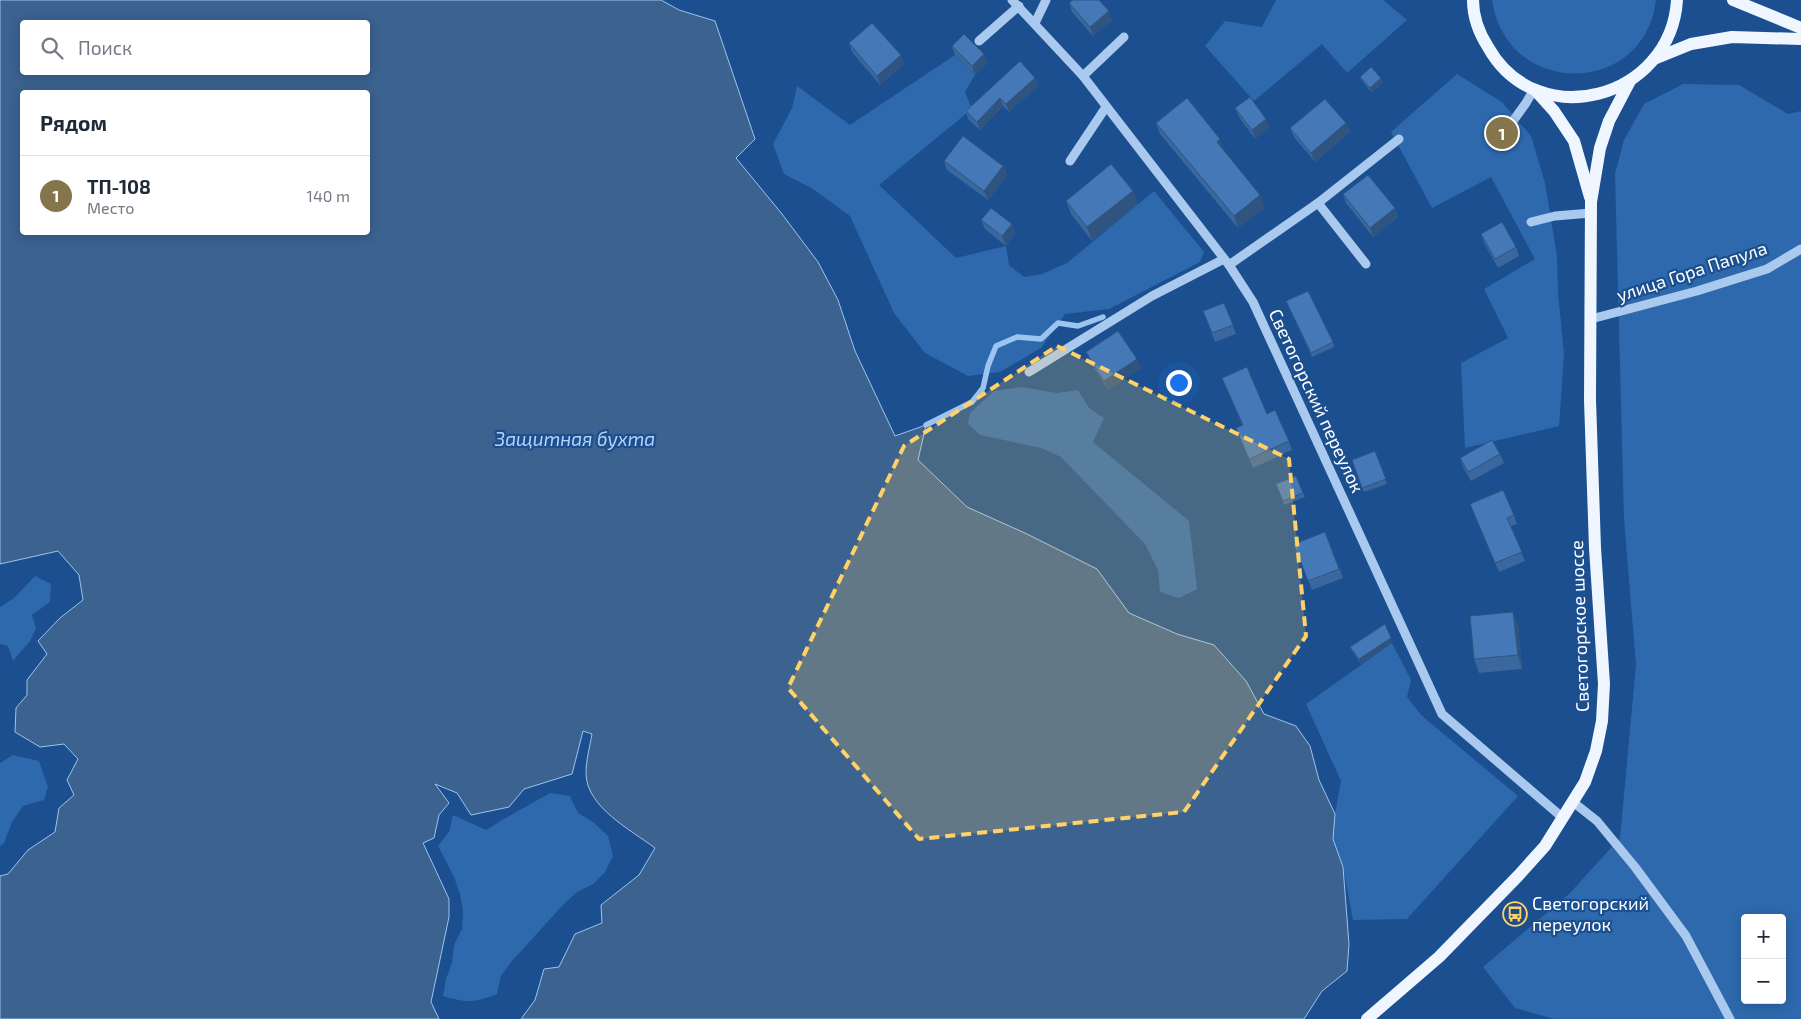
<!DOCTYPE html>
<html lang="ru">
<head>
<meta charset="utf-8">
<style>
  :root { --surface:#fff; --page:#f6f6f7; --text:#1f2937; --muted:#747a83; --line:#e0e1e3; --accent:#84754c }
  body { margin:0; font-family:"Exo 2",sans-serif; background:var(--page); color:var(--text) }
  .controls { position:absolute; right:15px; bottom:15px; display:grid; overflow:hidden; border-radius:5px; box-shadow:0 2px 12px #0003 }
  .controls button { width:45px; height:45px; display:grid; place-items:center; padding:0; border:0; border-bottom:1px solid var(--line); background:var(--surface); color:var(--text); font:25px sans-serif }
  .you { position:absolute; left:1178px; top:382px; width:18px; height:18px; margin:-12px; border:4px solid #fff; border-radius:50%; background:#1a73e8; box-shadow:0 0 0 8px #1a73e833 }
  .badge { display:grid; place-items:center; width:32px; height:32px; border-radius:50%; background:var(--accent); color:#fff; font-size:16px; font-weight:700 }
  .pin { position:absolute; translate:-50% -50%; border:2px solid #fff; box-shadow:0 1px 5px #0006 }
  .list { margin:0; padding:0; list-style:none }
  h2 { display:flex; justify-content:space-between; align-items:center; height:65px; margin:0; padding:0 20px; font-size:21px }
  h2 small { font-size:16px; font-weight:400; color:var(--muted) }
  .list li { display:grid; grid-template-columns:32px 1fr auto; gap:15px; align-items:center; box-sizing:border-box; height:80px; padding:0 20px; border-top:1px solid var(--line) }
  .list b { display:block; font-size:19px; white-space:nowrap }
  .list p { margin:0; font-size:16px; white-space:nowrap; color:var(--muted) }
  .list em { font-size:16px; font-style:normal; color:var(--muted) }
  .icon { flex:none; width:28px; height:28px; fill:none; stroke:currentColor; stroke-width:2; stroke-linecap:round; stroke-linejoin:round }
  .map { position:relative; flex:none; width:1801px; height:1019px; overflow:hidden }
  .search { position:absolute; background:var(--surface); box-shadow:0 2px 12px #0003; left:20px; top:20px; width:350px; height:55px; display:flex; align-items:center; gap:12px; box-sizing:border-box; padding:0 18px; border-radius:5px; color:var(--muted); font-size:19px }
  .panel { position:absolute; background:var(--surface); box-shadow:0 2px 12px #0003; left:20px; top:90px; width:350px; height:145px; border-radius:5px }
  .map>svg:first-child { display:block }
  .green { fill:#2e69ad; fill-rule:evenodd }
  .water { fill:#3c6290; stroke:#9cc4f0; fill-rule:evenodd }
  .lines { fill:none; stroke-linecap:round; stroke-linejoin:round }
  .stream { stroke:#9cc4f0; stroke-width:5.5 }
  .minor { stroke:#a9c9ee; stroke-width:9 }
  .major { stroke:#f0f6ff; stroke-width:12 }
  .wall { fill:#3a679d }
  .shaded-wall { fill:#305480 }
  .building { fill:#4478b7; stroke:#305480 }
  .marked { fill:#ffd166; fill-opacity:0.2; stroke:#ffd166; stroke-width:4; stroke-dasharray:10 6; stroke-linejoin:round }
  .labels { text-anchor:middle; stroke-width:4.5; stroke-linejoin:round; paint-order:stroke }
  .street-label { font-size:18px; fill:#fff; stroke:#1b4f8f }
  .poi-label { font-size:18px; fill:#fff; stroke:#1b4f8f; text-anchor:start }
  .water-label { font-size:19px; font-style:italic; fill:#b5d3f5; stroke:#1b4f8f }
</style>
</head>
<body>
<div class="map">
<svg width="1801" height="1019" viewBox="0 0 1801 1019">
  <rect width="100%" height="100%" fill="#1b4f8f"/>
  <g class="green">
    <path d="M 1276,0 L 1383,0 L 1407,20 L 1347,73 L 1322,44 L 1254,101 L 1205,46 L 1225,21 L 1262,27 Z"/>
    <path d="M 1492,0 L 1656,0 C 1644,98 1506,98 1492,0 Z"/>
    <path d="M 955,55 L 975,75 L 965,92 L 972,109 L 879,185 L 956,258 L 1006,246 L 1009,265 L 1024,277 L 1042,274 L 1067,263 L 1154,191 L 1204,252 L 1200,262 L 1109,309 L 1065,314 L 1041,348 L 1000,372 L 968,376 L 925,353 L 894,313 L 850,216 L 813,189 L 784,174 L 773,144 L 792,108 L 797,86 L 850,125 Z"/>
    <path d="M 1457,74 L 1502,102 L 1531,136 L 1545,183 L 1557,256 L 1558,292 L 1564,354 L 1559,426 L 1465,448 L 1461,363 L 1508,338 L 1484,289 L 1535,259 L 1491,177 L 1432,208 L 1391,132 Z"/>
    <path d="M 1683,84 L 1739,85 L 1788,114 L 1801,111 L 1801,1019 L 1554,1019 L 1515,1008 L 1483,967 L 1569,894 L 1620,838 L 1636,665 L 1624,519 L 1615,174 L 1624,140 L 1644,104 ZM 1745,918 L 1782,918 L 1782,1000 L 1745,1000 Z"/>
    <path d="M 1021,387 L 1057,393 L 1078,390 L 1089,408 L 1104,418 L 1093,442 L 1189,521 L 1197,589 L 1179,598 L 1160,592 L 1158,570 L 1145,544 L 1061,457 L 1041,448 L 980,435 L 968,424 L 970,413 L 994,391 Z"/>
    <path d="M 35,576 L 51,584 L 50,602 L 32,615 L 36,628 L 30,641 L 13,661 L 8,646 L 0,644 L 0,607 L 14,598 Z"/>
    <path d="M 1392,643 L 1411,680 L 1407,697 L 1421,715 L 1518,796 L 1407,919 L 1353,920 L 1343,867 L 1333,839 L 1335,814 L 1341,781 L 1306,704 Z"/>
    <path d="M 13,755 L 39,761 L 48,787 L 44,800 L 23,806 L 12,822 L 4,843 L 0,846 L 0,763 Z"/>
    <path d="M 550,793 L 570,796 L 578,813 L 593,822 L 608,836 L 613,856 L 605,872 L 593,884 L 577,892 L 563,905 L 512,961 L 501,976 L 497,994 C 474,1003 467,1003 443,996 L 446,979 L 452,963 L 454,945 L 462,929 L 463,911 L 460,894 L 454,877 L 438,846 L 449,832 L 453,815 L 486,830 L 502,820 Z"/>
  </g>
  <path class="water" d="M 0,0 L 661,0 L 679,10 L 715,21 L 755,139 L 736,158 L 782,214 L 818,262 L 838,300 L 855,351 L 895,436 L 926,425 L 918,460 L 967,507 L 1027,534 L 1097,569 L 1129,613 L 1177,634 L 1214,645 L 1246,681 L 1264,714 L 1296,726 L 1310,746 L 1319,780 L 1335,814 L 1333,839 L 1343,867 L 1349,944 L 1347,971 L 1322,991 L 1304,1019 L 521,1019 L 535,1000 L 544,969 L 559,967 L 575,934 L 602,923 L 601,905 L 639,875 L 655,848 C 631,830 586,807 586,773 C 586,760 590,746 592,734 L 583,731 L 572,774 L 524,789 L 509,807 L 471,815 L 457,793 L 435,784 L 449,803 L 439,815 L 434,838 L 423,843 L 449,899 L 449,917 L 431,1002 L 439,1019 L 0,1019 L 0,876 L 8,874 L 28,850 L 55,832 L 59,808 L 74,795 L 67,780 L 78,759 L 64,744 L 40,747 L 15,732 L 16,708 L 27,695 L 27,680 L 47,654 L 38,641 L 60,618 L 83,600 L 79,575 L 58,551 L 0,564 ZM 368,22 L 368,72 L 22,72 L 22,22 ZM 368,92 L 368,232 L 22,232 L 22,92 Z"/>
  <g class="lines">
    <path class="stream" d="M 926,425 L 972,402 L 983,388 L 988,366 L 996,346 L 1017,337 L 1041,339 L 1058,323 L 1078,326 L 1103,317"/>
    <g class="minor">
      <path d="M 1012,0 L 1083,76 L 1229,265 L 1253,302 L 1442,714 L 1563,818"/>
      <path d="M 1035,23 L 1046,0"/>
      <path d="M 979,41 L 1019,6"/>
      <path d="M 1083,76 L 1124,37"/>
      <path d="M 1513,121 L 1526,103 L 1534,89"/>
      <path d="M 1070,161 L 1106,107"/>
      <path d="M 1318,203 L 1366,264"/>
      <path d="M 1531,222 L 1555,216 L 1591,213"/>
      <path d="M 1229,265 L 1318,203 L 1399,139"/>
      <path d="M 1591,319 L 1697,291 L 1767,269 L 1801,249"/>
      <path d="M 1029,372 L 1152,296 L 1224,259"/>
      <path d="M 1573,802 L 1597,821 L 1635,867 L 1686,936 L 1730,1019"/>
    </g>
    <g class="major">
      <path d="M 1473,0 C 1473,17 1479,33 1488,47 C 1537,135 1671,99 1677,0"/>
      <path d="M 1733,0 L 1801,28"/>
      <path d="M 1654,59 L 1691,44 L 1732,37 L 1801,39"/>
      <path d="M 1535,90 L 1554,111 L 1574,141 L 1590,197"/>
      <path d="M 1367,1019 L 1439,957 L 1518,876 L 1545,846 L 1585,782 L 1596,751 L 1602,721 L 1604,684 L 1595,548 L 1590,400 L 1591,202 L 1600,148 L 1609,121 L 1630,81"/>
    </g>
  </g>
  <g class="wall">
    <path d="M 1069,3 L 1112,20 L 1093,36 L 1072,12 Z"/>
    <path d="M 849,43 L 901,55 L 904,64 L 880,85 L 852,52 Z"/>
    <path d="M 952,46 L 984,54 L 987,63 L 975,75 L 955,55 Z"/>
    <path d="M 1360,77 L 1383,82 L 1372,93 L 1362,81 Z"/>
    <path d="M 1035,78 L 1038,86 L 1009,112 L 1003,106 L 980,130 L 968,119 L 966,111 Z"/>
    <path d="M 1235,108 L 1269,128 L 1255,139 L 1239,117 Z"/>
    <path d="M 1156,123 L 1224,150 L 1265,207 L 1238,228 L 1160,134 Z"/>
    <path d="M 1346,123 L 1350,132 L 1315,162 L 1294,137 L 1290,128 Z"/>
    <path d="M 944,161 L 1003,166 L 1007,175 L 988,200 L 947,170 Z"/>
    <path d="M 1343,194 L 1395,208 L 1398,217 L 1373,237 L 1346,203 Z"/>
    <path d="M 1066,201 L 1138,204 L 1092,241 L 1071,214 Z"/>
    <path d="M 981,220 L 1012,224 L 1015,233 L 1006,246 L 985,229 Z"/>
    <path d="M 1481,234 L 1516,247 L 1519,256 L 1498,268 L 1484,243 Z"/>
    <path d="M 1286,301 L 1333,342 L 1334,347 L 1312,357 Z"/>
    <path d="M 1224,303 L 1236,334 L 1215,342 L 1203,311 Z"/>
    <path d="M 1086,352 L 1141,368 L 1108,390 L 1090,361 Z"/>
    <path d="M 1222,378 L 1267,414 L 1289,441 L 1292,450 L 1253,468 L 1236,428 L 1242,425 Z"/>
    <path d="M 1375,451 L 1387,484 L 1364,492 L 1352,460 Z"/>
    <path d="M 1500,454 L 1504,463 L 1471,481 L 1463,467 L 1460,458 Z"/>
    <path d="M 1296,476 L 1305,497 L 1284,505 L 1276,484 Z"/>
    <path d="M 1470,504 L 1514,515 L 1517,524 L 1511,526 L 1525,561 L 1499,572 Z"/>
    <path d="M 1325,532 L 1343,578 L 1312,590 L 1294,544 Z"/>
    <path d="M 1518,625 L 1522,669 L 1479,673 L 1474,659 Z"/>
    <path d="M 1392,643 L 1361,664 L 1352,651 L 1350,647 Z"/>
  </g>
  <g class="shaded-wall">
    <path d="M 1109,11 L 1112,20 L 1093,36 L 1090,27 Z"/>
    <path d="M 984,54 L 987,63 L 975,75 L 972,66 Z"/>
    <path d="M 901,55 L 904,64 L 880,85 L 877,76 Z"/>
    <path d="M 1035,78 L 1038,86 L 1009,112 L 1006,104 Z"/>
    <path d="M 1381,78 L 1383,82 L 1372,93 L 1370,88 Z"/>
    <path d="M 1000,98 L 1003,106 L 980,130 L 977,122 Z"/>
    <path d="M 1266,119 L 1269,128 L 1255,139 L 1252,130 Z"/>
    <path d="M 1346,123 L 1350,132 L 1315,162 L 1311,153 Z"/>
    <path d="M 1220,139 L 1224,151 L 1217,142 Z"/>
    <path d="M 1003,166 L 1007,175 L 988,200 L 984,191 Z"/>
    <path d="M 1133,191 L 1138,204 L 1092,241 L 1087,227 Z"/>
    <path d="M 1260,195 L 1265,207 L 1238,228 L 1234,216 Z"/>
    <path d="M 1395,208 L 1398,217 L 1373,237 L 1370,228 Z"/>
    <path d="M 1012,224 L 1015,233 L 1006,246 L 1002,236 Z"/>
    <path d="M 1137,359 L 1141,368 L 1108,390 L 1104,381 Z"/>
    <path d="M 1513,612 L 1518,625 L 1522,669 L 1518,655 Z"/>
    <path d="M 1391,638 L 1392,643 L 1361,664 L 1359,659 Z"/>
  </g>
  <g class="building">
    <path d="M 1073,0 L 1099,0 L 1109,11 L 1090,27 L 1069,3 Z"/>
    <path d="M 872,23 L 901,55 L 877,76 L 849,43 Z"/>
    <path d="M 964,34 L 984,54 L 972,66 L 952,46 Z"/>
    <path d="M 1020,61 L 1035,78 L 1006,104 L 1000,98 L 977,122 L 966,111 Z"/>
    <path d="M 1371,67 L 1381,78 L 1370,88 L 1360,77 Z"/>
    <path d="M 1250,97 L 1266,119 L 1252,130 L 1235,108 Z"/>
    <path d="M 1187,98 L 1220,139 L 1217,142 L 1260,195 L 1234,216 L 1156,123 Z"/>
    <path d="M 1325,99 L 1346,123 L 1311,153 L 1290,128 Z"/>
    <path d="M 963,136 L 1003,166 L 984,191 L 944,161 Z"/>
    <path d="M 1111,164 L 1133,191 L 1087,227 L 1066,201 Z"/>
    <path d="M 1368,175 L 1395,208 L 1370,228 L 1343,194 Z"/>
    <path d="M 991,208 L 1012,224 L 1002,236 L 981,220 Z"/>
    <path d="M 1502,222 L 1516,247 L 1495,259 L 1481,234 Z"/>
    <path d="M 1308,291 L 1333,342 L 1311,353 L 1286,301 Z"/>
    <path d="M 1224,303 L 1233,325 L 1212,333 L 1203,311 Z"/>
    <path d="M 1118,331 L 1137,359 L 1104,381 L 1086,352 Z"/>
    <path d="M 1247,367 L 1267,414 L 1275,410 L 1289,441 L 1249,459 L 1236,428 L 1243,425 L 1222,378 Z"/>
    <path d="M 1492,440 L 1500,454 L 1468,472 L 1460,458 Z"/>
    <path d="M 1375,451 L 1386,479 L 1362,488 L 1352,460 Z"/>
    <path d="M 1296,476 L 1303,493 L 1283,501 L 1276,484 Z"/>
    <path d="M 1503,490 L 1514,515 L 1507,518 L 1522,552 L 1495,563 L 1470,504 Z"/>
    <path d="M 1325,532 L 1339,569 L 1308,581 L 1294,544 Z"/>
    <path d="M 1513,612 L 1518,655 L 1474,659 L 1470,616 Z"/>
    <path d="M 1385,624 L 1391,638 L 1359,659 L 1350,647 Z"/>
  </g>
  <path class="marked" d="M 1057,346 L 1289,459 L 1306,636 L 1184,812 L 919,839 L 788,688 L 904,446 Z"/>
  <defs>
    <g id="bus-ring" transform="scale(1.25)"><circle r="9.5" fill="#1b4f8f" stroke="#ffd166" stroke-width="1.5"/><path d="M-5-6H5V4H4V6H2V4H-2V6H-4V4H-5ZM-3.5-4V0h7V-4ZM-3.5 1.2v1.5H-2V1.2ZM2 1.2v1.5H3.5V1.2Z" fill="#ffd166"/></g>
  </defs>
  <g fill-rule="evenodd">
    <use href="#bus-ring" x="1515" y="914"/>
  </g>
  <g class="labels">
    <g class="street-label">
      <text transform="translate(1692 272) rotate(-18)" y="6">улица Гора Папула</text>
      <text transform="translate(1316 401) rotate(65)" y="6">Светогорский переулок</text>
      <text transform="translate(1580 626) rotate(-92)" y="6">Светогорское шоссе</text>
    </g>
    <g class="poi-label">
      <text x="1532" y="910">Светогорский<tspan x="1532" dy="21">переулок</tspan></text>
    </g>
    <g class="water-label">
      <text x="575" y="446">Защитная бухта</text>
    </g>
  </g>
</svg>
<div class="controls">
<button>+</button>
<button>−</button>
</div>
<div class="you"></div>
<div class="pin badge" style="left:1502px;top:133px">1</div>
<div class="search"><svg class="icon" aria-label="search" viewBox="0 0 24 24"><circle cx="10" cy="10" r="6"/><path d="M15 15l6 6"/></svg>Поиск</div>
<section class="panel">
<h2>Рядом<small></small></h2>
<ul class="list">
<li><span class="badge">1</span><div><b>ТП-108</b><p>Место</p></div><em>140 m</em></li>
</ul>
</section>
</div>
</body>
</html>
